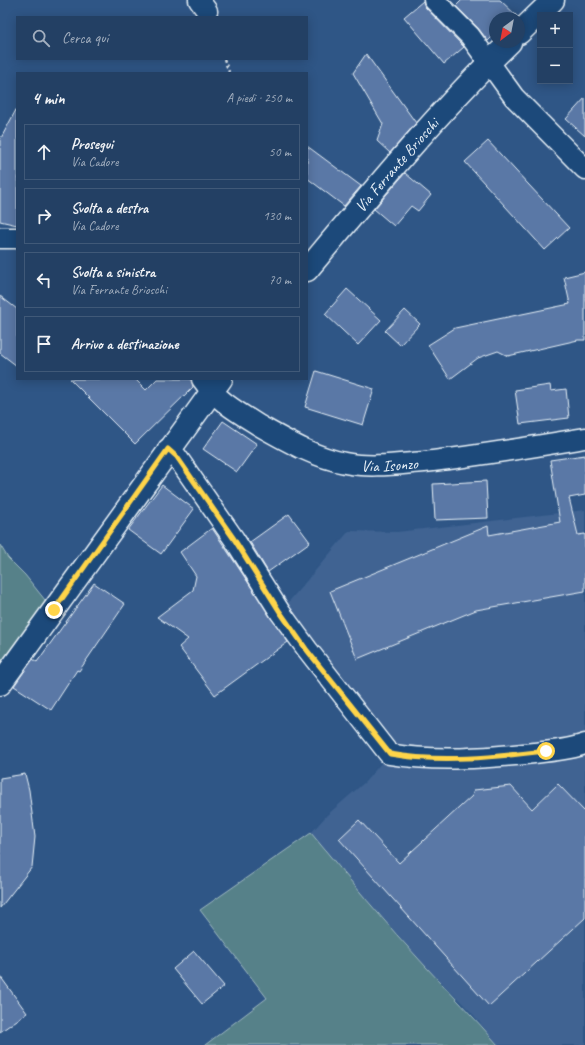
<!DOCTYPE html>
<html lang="it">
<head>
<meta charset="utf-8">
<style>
  :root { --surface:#234064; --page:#2f4b6d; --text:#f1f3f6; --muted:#a3afbf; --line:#405978 }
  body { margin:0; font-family:Caveat,sans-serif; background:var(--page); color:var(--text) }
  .controls { position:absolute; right:12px; top:12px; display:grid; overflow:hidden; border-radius:0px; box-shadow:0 2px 10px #0003 }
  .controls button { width:36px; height:36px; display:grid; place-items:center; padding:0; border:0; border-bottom:1px solid var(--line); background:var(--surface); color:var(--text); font:20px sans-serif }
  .compass { position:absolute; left:489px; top:12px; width:36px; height:36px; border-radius:50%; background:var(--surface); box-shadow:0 2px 10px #0003; rotate:212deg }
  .stop { position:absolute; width:12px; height:12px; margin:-9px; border:3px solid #ffd54a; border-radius:50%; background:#fff }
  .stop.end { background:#ffd54a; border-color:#fff; box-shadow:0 1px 4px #0008 }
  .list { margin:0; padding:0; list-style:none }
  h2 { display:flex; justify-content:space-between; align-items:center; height:52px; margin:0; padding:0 16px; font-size:17px }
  h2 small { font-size:13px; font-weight:400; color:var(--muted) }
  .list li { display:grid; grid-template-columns:26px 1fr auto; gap:12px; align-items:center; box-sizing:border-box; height:56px; margin:0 8px 8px; padding:0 8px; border:1px solid var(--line); border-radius:0px }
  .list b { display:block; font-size:15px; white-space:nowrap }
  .list p { margin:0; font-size:13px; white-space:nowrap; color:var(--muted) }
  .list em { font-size:13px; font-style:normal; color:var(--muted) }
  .icon { flex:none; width:22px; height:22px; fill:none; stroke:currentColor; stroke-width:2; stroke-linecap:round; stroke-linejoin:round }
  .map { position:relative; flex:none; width:585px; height:1045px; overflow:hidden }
  .search { position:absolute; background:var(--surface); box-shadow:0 2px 10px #0003; left:16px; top:16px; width:292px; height:44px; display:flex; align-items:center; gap:10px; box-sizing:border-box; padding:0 14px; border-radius:0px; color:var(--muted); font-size:15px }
  .panel { position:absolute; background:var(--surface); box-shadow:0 2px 10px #0003; left:16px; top:72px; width:292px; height:308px; border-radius:0px }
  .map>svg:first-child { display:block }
  .built { fill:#3f6392 }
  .green { fill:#568189; stroke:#9fb9c0 }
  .building { fill:#5a78a6; stroke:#e8f1f8 }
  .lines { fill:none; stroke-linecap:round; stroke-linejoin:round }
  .minor-casing { stroke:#e8f1f8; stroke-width:23 }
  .tertiary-casing { stroke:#e8f1f8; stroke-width:25 }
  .path { stroke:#e8f1f8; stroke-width:2.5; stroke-dasharray:3 3; stroke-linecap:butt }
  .minor { stroke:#1f4a7a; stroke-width:20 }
  .tertiary { stroke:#1f4a7a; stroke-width:22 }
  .route { stroke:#ffd54a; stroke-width:5 }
  .labels { text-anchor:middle; stroke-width:3.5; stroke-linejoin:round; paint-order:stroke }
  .street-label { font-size:16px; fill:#e8f1f8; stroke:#1f4a7a }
</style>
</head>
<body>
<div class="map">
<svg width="585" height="1045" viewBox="0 0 585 1045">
  <rect width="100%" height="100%" fill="#2f5686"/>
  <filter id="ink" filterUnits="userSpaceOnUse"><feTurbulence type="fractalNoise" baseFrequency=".025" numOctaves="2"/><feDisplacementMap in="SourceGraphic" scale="8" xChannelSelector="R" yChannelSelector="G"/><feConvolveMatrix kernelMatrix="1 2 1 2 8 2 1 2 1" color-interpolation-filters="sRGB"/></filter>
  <g filter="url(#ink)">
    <path class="built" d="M 585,510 L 585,1045 L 498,1045 L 471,1012 L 426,967 L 348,878 L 311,833 L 327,815 L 365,782 L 389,754 L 280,612 L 349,531 L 397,532 Z"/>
    <g class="green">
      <path d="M 0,545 L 8,558 L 25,575 L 53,610 L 0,684 Z"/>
      <path d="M 311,833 C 348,878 386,924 426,967 C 450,993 475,1018 498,1045 L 205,1045 L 267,998 L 200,910 Z"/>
    </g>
    <g class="building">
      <path d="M 462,0 L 500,0 L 518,17 L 495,18 L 495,34 L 488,41 L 478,28 L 456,6 Z"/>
      <path d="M 423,1 L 426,8 L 464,47 L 444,64 L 404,17 Z"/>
      <path d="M 366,54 L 416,123 L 390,153 L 377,141 L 383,124 L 353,73 Z"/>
      <path d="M 585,98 L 585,136 L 566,119 Z"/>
      <path d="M 17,108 L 17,225 L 0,221 L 0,140 Z"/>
      <path d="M 488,141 L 569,228 L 545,250 L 465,162 Z"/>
      <path d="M 307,146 L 361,186 L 344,206 L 307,178 Z"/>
      <path d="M 405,173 L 431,195 L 418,211 L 411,206 L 394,226 L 374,209 Z"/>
      <path d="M 585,272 L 585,340 L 578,340 L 508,356 L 498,351 L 478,358 L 450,379 L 428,345 L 455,328 L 570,304 L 564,277 Z"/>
      <path d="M 347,289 L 381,320 L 358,345 L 325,314 Z"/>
      <path d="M 0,296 L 17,309 L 17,366 L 0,353 Z"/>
      <path d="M 405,310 L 420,324 L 400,345 L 385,331 Z"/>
      <path d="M 316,371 L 374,389 L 363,425 L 305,407 Z"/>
      <path d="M 70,379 L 135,379 L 146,390 L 157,379 L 191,379 L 193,387 L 135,444 Z"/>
      <path d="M 550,385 L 551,391 L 566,389 L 569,418 L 520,424 L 515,390 Z"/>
      <path d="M 223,421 L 257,444 L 237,472 L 203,449 Z"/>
      <path d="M 585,455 L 585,495 L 569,498 L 578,535 L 585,534 L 585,591 L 476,610 L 357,659 L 330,591 L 488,526 L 489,535 L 560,522 L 550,460 Z"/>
      <path d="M 486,481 L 488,518 L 435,520 L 433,484 Z"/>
      <path d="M 162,485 L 194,509 L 161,554 L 128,530 Z"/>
      <path d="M 289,514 L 310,542 L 268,572 L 250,542 Z"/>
      <path d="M 212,528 L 288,642 L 215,695 L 179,647 L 188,639 L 157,617 L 193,590 L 196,576 L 180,552 Z"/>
      <path d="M 94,583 L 125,604 L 79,671 L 77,670 L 51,710 L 14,686 L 33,659 L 37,662 Z"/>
      <path d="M 25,774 L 29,790 L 35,837 L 32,867 L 0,908 L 0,778 Z"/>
      <path d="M 558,784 L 585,812 L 585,918 L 489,1006 L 339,839 L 359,820 L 399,863 L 472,796 L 474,790 L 511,786 L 532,809 Z"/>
      <path d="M 194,951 L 224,986 L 202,1004 L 173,969 Z"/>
      <path d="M 0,976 L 27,1013 L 0,1032 Z"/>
    </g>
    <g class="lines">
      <g class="minor-casing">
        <g id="minor">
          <path d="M 199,0 L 207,11"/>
          <path d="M 434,0 L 470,36 L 514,97 L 585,169"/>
          <path d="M 0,238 L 17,238"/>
          <path id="s1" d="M 202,379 C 216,400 239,413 260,426 C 287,441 314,457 345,463 C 371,468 398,464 424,462 C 478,456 531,447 585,438"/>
          <path d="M 168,449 L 177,457 L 234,539 L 280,612 L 307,649 L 389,754 C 436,762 486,758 534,753 C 550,751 569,750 585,744"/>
        </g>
      </g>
      <g class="tertiary-casing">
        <g id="tertiary">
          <path d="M 519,33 L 553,0"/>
          <path id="s2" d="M 307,270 C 372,192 437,113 510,42"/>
          <path d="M 0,684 L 221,379"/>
        </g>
      </g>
      <path class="path" d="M 224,59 L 229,72"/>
      <use href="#minor" class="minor"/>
      <use href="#tertiary" class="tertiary"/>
    </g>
  </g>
  <g class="lines" filter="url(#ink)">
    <path class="route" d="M 54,610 L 168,449 L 177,457 L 234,539 L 280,612 L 306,649 L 390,754 C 441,763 495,757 546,751"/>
  </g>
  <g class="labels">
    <g class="street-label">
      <text dy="6" stroke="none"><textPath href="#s2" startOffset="138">Via Ferrante Brioschi</textPath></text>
      <text dy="6" stroke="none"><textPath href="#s1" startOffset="213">Via Isonzo</textPath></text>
    </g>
  </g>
</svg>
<div class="controls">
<button>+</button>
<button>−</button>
</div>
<svg class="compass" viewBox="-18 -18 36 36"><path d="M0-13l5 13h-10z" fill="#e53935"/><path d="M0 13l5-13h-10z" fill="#a3afbf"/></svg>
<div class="stop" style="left:546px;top:751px"></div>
<div class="stop end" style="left:54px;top:610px"></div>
<div class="search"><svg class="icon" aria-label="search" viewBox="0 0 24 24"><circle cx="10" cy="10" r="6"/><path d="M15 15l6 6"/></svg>Cerca qui</div>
<section class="panel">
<h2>4 min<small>A piedi · 250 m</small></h2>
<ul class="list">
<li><svg class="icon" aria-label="ahead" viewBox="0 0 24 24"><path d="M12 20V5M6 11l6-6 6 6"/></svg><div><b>Prosegui</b><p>Via Cadore</p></div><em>50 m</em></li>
<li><svg class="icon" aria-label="right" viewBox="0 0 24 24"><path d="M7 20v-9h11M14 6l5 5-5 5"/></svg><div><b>Svolta a destra</b><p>Via Cadore</p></div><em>130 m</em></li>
<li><svg class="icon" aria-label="left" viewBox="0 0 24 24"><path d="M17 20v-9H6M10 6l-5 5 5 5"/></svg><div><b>Svolta a sinistra</b><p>Via Ferrante Brioschi</p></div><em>70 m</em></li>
<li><svg class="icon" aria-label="arrive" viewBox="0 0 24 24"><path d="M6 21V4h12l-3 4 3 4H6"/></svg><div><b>Arrivo a destinazione</b></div></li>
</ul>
</section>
</div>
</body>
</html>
